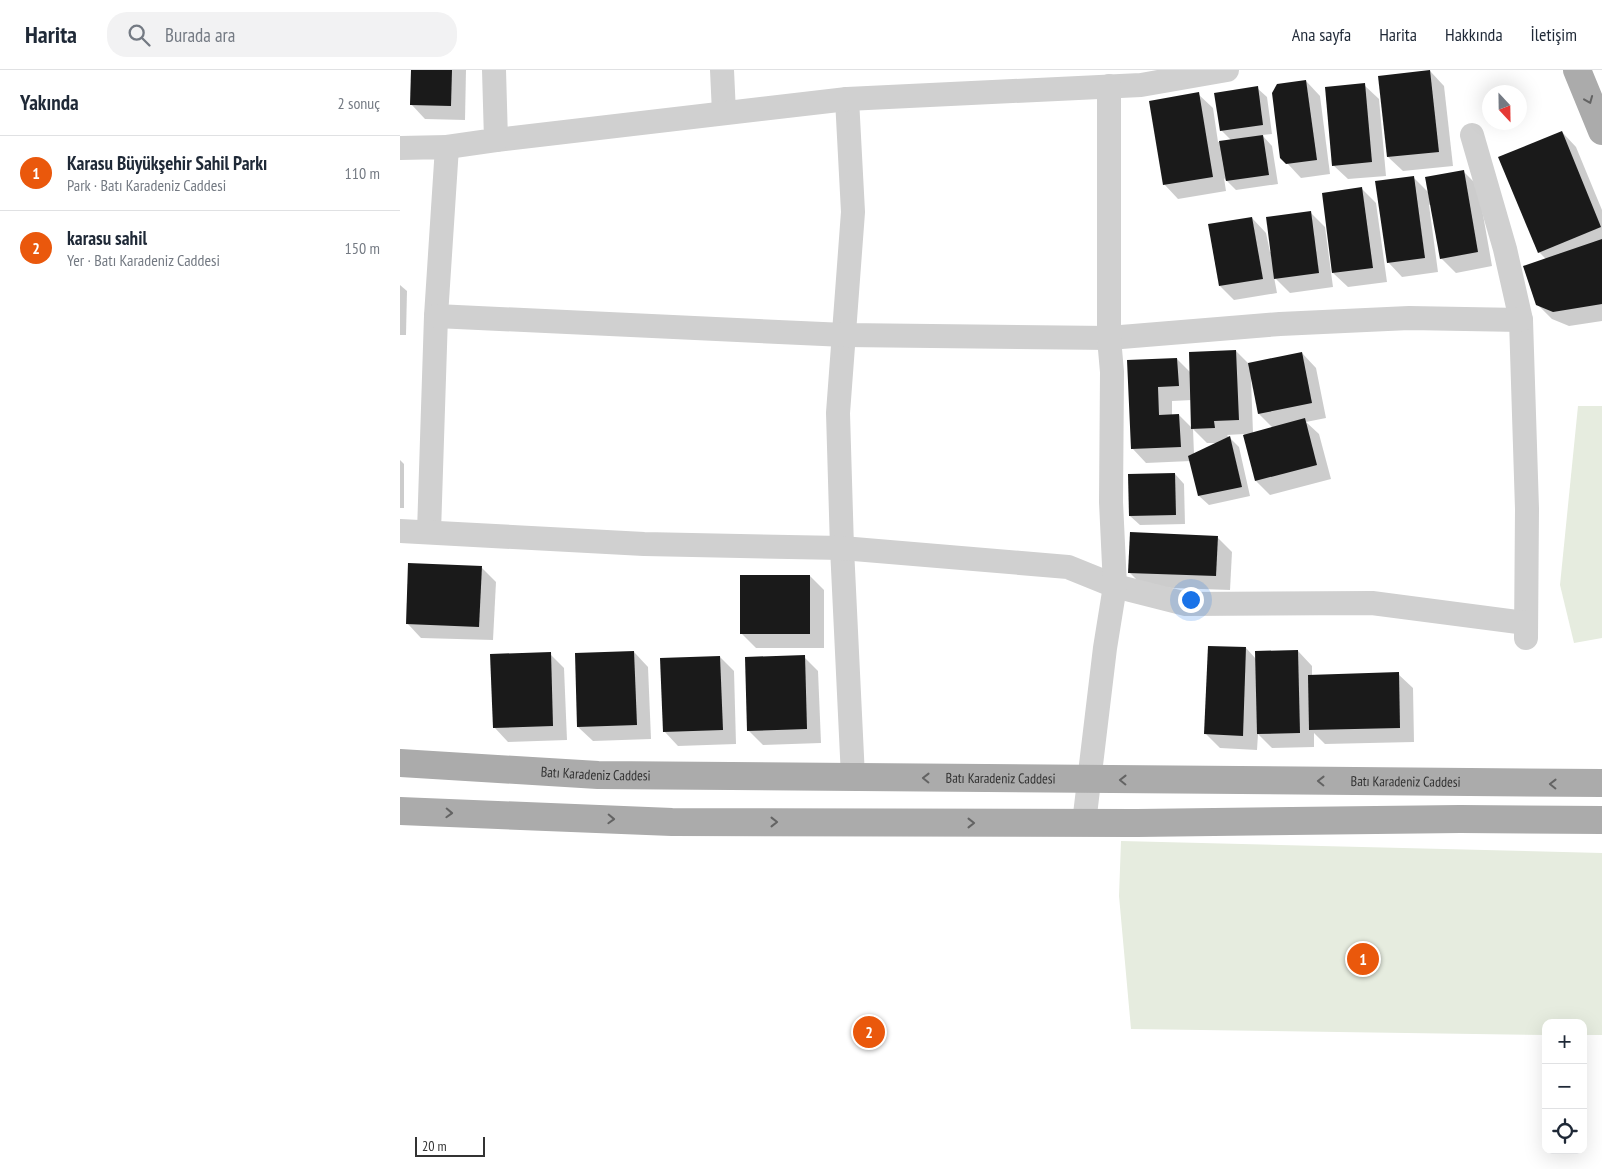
<!DOCTYPE html>
<html lang="tr">
<head>
<meta charset="utf-8">
<style>
  :root { --surface:#fff; --page:#f2f2f3; --text:#1f2937; --muted:#747a83; --line:#e0e1e3; --accent:#ea580c }
  body { margin:0; font-family:"PT Sans Narrow",sans-serif; background:var(--page); color:var(--text) }
  .controls { position:absolute; right:15px; bottom:15px; display:grid; overflow:hidden; border-radius:10px; box-shadow:0 5px 20px #0002 }
  .controls button { width:45px; height:45px; display:grid; place-items:center; padding:0; border:0; border-bottom:1px solid var(--line); background:var(--surface); color:var(--text); font:25px sans-serif }
  .compass { position:absolute; left:1082px; top:15px; width:45px; height:45px; border-radius:50%; background:var(--surface); box-shadow:0 5px 20px #0002; rotate:158deg }
  .scale { position:absolute; left:15px; bottom:12px; width:70px; box-sizing:border-box; padding-left:5px; border:2px solid #333; border-top:0; font-size:14px; line-height:18px; white-space:nowrap; color:#333; -webkit-text-stroke:4px #fff; paint-order:stroke }
  .you { position:absolute; left:790px; top:529px; width:18px; height:18px; margin:-12px; border:4px solid #fff; border-radius:50%; background:#1a73e8; box-shadow:0 0 0 8px #1a73e833 }
  .badge { display:grid; place-items:center; width:32px; height:32px; border-radius:50%; background:var(--accent); color:#fff; font-size:16px; font-weight:700 }
  .pin { position:absolute; translate:-50% -50%; border:2px solid #fff; box-shadow:0 1px 5px #0006 }
  .list { margin:0; padding:0; list-style:none }
  h2 { display:flex; justify-content:space-between; align-items:center; height:65px; margin:0; padding:0 20px; font-size:21px }
  h2 small { font-size:16px; font-weight:400; color:var(--muted) }
  .list li { display:grid; grid-template-columns:32px 1fr auto; gap:15px; align-items:center; box-sizing:border-box; height:75px; padding:0 20px; border-top:1px solid var(--line) }
  .list b { display:block; font-size:19px; white-space:nowrap }
  .list p { margin:0; font-size:16px; white-space:nowrap; color:var(--muted) }
  .list em { font-size:16px; font-style:normal; color:var(--muted) }
  .icon { flex:none; width:28px; height:28px; fill:none; stroke:currentColor; stroke-width:2; stroke-linecap:round; stroke-linejoin:round }
  .map { position:relative; flex:none; width:1202px; height:1099px; overflow:hidden }
  header { display:flex; align-items:center; gap:30px; box-sizing:border-box; height:70px; padding:0 25px; background:var(--surface); border-bottom:1px solid var(--line) }
  header strong { font-size:24px }
  nav { display:flex; gap:28px; margin-inline-start:auto; font-size:18px }
  .search { width:350px; height:45px; background:var(--page); display:flex; align-items:center; gap:12px; box-sizing:border-box; padding:0 18px; border-radius:20px; color:var(--muted); font-size:19px }
  main { display:flex }
  aside { flex:1; background:var(--surface) }
  .map>svg:first-child { display:block }
  .green { fill:#e6ecdf }
  .shadow { fill:#0003; fill-rule:evenodd }
  .building { fill:#1a1a1a }
  .lines { fill:none; stroke-linecap:round; stroke-linejoin:round }
  .street { stroke:#d0d0d0; stroke-width:24 }
  .primary { stroke:#ababab; stroke-width:28 }
  .oneway { stroke:#636363 }
  .labels { text-anchor:middle; stroke-width:5; stroke-linejoin:round; paint-order:stroke }
  .street-label { font-size:14px; fill:#333; stroke:#fff }
</style>
</head>
<body>
<header>
<strong>Harita</strong>
<div class="search"><svg class="icon" aria-label="search" viewBox="0 0 24 24"><circle cx="10" cy="10" r="6"/><path d="M15 15l6 6"/></svg>Burada ara</div>
<nav><a>Ana sayfa</a><a>Harita</a><a>Hakkında</a><a>İletişim</a></nav>
</header>
<main>
<aside>
<h2>Yakında<small>2 sonuç</small></h2>
<ul class="list">
<li><span class="badge">1</span><div><b>Karasu Büyükşehir Sahil Parkı</b><p>Park · Batı Karadeniz Caddesi</p></div><em>110 m</em></li>
<li><span class="badge">2</span><div><b>karasu sahil</b><p>Yer · Batı Karadeniz Caddesi</p></div><em>150 m</em></li>
</ul>
</aside>
<div class="map">
<svg width="1202" height="1099" viewBox="0 0 1202 1099">
  <rect width="100%" height="100%" fill="#fff"/>
  <g class="green">
    <path d="M 1178,336 L 1202,336 L 1202,568 L 1174,573 L 1160,515 Z"/>
    <path d="M 721,771 L 1202,783 L 1202,965 L 1183,965 L 1183,953 L 1146,953 L 1146,965 L 731,959 L 719,826 Z"/>
  </g>
  <g class="shadow">
    <path d="M 12,0 L 66,0 L 65,50 L 25,49 L 11,34 Z"/>
    <path d="M 1030,1 L 1044,16 L 1053,96 L 1003,101 L 988,87 Z"/>
    <path d="M 906,11 L 920,26 L 930,104 L 901,108 L 887,93 Z"/>
    <path d="M 964,15 L 979,29 L 986,106 L 948,109 L 933,95 Z"/>
    <path d="M 857,18 L 867,27 L 872,64 L 862,65 L 872,76 L 878,114 L 836,120 L 824,108 L 826,121 L 778,129 L 764,114 L 798,24 L 813,38 L 818,72 L 831,70 L 821,60 Z"/>
    <path d="M 1162,62 L 1176,77 L 1202,140 L 1202,251 L 1169,256 L 1152,249 L 1137,234 L 1146,189 L 1139,182 Z"/>
    <path d="M 1063,101 L 1078,116 L 1092,196 L 1056,203 L 1041,188 L 1032,134 L 1029,135 L 1038,202 L 1002,207 L 988,192 L 1013,107 L 1030,124 Z"/>
    <path d="M 962,119 L 976,133 L 987,212 L 948,217 L 933,203 Z"/>
    <path d="M 910,142 L 925,157 L 933,217 L 890,223 L 874,207 L 877,223 L 834,230 L 820,216 L 852,148 L 866,163 L 870,182 L 872,182 Z"/>
    <path d="M 0,215 L 7,221 L 6,265 L 0,265 Z"/>
    <path d="M 836,281 L 849,294 L 902,283 L 916,298 L 926,348 L 906,352 L 919,364 L 931,409 L 870,425 L 856,411 L 844,364 L 827,365 L 839,377 L 850,426 L 809,435 L 799,426 L 791,391 L 746,393 L 732,378 L 728,291 L 777,289 L 791,303 ZM 851,309 L 852,309 L 859,344 L 873,358 L 853,363 ZM 792,330 L 793,359 L 779,345 L 772,345 L 772,331 ZM 793,359 L 807,373 L 819,373 L 794,384 Z"/>
    <path d="M 0,390 L 4,394 L 4,438 L 0,438 Z"/>
    <path d="M 775,404 L 784,414 L 785,454 L 740,455 L 730,446 Z"/>
    <path d="M 817,467 L 832,482 L 830,520 L 744,517 L 729,502 Z"/>
    <path d="M 81,497 L 96,512 L 93,570 L 21,568 L 7,553 Z"/>
    <path d="M 410,506 L 424,520 L 424,578 L 356,578 L 342,564 Z"/>
    <path d="M 846,578 L 856,589 L 898,581 L 912,596 L 912,606 L 998,604 L 1013,618 L 1014,672 L 925,674 L 914,663 L 914,677 L 872,678 L 858,664 L 857,680 L 820,678 L 806,664 Z"/>
    <path d="M 234,582 L 248,597 L 251,669 L 193,671 L 178,657 Z"/>
    <path d="M 150,584 L 164,598 L 167,670 L 108,672 L 94,657 Z"/>
    <path d="M 320,587 L 334,601 L 336,674 L 278,676 L 264,661 Z"/>
    <path d="M 404,587 L 418,601 L 421,673 L 363,675 L 348,660 Z"/>
  </g>
  <g class="building">
    <path d="M 11,0 L 52,0 L 51,36 L 10,35 Z"/>
    <path d="M 1030,0 L 1039,82 L 987,87 L 978,6 Z"/>
    <path d="M 906,10 L 917,90 L 886,94 L 880,88 L 872,23 L 877,14 Z"/>
    <path d="M 965,13 L 972,92 L 932,96 L 925,17 Z"/>
    <path d="M 858,16 L 863,55 L 820,61 L 814,23 Z"/>
    <path d="M 799,22 L 813,107 L 763,115 L 749,31 Z"/>
    <path d="M 1162,61 L 1201,157 L 1138,183 L 1098,87 Z"/>
    <path d="M 863,65 L 869,105 L 826,111 L 819,71 Z"/>
    <path d="M 1064,100 L 1078,182 L 1040,189 L 1025,107 Z"/>
    <path d="M 1014,106 L 1025,188 L 987,193 L 975,111 Z"/>
    <path d="M 962,117 L 973,198 L 932,203 L 922,123 Z"/>
    <path d="M 911,141 L 919,203 L 874,209 L 866,147 Z"/>
    <path d="M 852,147 L 863,209 L 819,216 L 808,154 Z"/>
    <path d="M 1202,169 L 1202,234 L 1153,242 L 1136,235 L 1123,196 Z"/>
    <path d="M 836,280 L 839,350 L 814,351 L 815,358 L 791,359 L 789,282 Z"/>
    <path d="M 902,282 L 912,333 L 858,344 L 848,293 Z"/>
    <path d="M 777,288 L 779,316 L 758,317 L 759,345 L 779,344 L 781,377 L 731,379 L 727,290 Z"/>
    <path d="M 905,348 L 917,395 L 855,411 L 843,365 Z"/>
    <path d="M 830,366 L 842,417 L 798,426 L 788,386 Z"/>
    <path d="M 775,403 L 776,445 L 729,446 L 728,404 Z"/>
    <path d="M 730,462 L 818,466 L 816,506 L 728,503 Z"/>
    <path d="M 8,493 L 82,496 L 79,557 L 6,554 Z"/>
    <rect x="340" y="505" width="70" height="59"/>
    <path d="M 808,576 L 846,577 L 843,666 L 804,664 Z"/>
    <path d="M 898,580 L 900,663 L 857,664 L 855,581 Z"/>
    <path d="M 234,581 L 237,655 L 177,657 L 175,583 Z"/>
    <path d="M 151,582 L 153,656 L 93,658 L 90,584 Z"/>
    <path d="M 405,585 L 407,659 L 347,661 L 345,587 Z"/>
    <path d="M 320,586 L 323,660 L 263,662 L 260,588 Z"/>
    <path d="M 999,602 L 1000,658 L 909,660 L 908,605 Z"/>
  </g>
  <g class="lines">
    <g class="street">
      <path d="M 322,0 L 324,43"/>
      <path d="M 447,29 L 453,142 L 438,343 L 442,478 L 453,707"/>
      <path d="M 1072,65 L 1105,179 L 1121,250 L 1127,439 L 1126,568"/>
      <path d="M 96,70 L 447,29 L 741,15 L 827,0"/>
      <path d="M 47,77 L 96,70 L 94,0"/>
      <path d="M 0,78 L 47,77 L 36,246 L 29,462"/>
      <path d="M 36,246 L 445,265 L 709,268 L 880,254 L 1009,248 L 1121,250"/>
      <path d="M 0,461 L 244,474 L 442,478 L 668,497 L 715,516 L 786,534 L 972,533 L 1126,553"/>
      <path d="M 684,753 L 705,578 L 715,516 L 711,432 L 712,302 L 709,268 L 709,16"/>
    </g>
    <g class="primary">
      <path d="M 1177,0 L 1202,61"/>
      <path id="s1" d="M 0,693 L 198,705 L 1202,713"/>
      <path d="M 0,741 L 272,752 L 737,753 L 1060,749 L 1202,750"/>
    </g>
  </g>
  <defs><path id="oneway-chevron" d="M-2-3.5L2.5 0L-2 3.5" fill="none" stroke-width="1.6" stroke-linecap="round" stroke-linejoin="round" transform="scale(1.25)"/></defs>
  <g class="oneway">
    <use href="#oneway-chevron" transform="translate(1189 30) rotate(68)"/>
    <use href="#oneway-chevron" transform="translate(526 708) rotate(-179)"/>
    <use href="#oneway-chevron" transform="translate(723 710) rotate(-179)"/>
    <use href="#oneway-chevron" transform="translate(921 711) rotate(-179)"/>
    <use href="#oneway-chevron" transform="translate(1153 714) rotate(-179)"/>
    <use href="#oneway-chevron" transform="translate(49 743) rotate(2)"/>
    <use href="#oneway-chevron" transform="translate(211 749) rotate(2)"/>
    <use href="#oneway-chevron" transform="translate(374 752)"/>
    <use href="#oneway-chevron" transform="translate(571 753)"/>
  </g>
  <g class="labels">
    <g class="street-label">
      <text dy="5" stroke="none"><textPath href="#s1" startOffset="196">Batı Karadeniz Caddesi</textPath></text>
      <text dy="5" stroke="none"><textPath href="#s1" startOffset="601">Batı Karadeniz Caddesi</textPath></text>
      <text dy="5" stroke="none"><textPath href="#s1" startOffset="1006">Batı Karadeniz Caddesi</textPath></text>
    </g>
  </g>
</svg>
<div class="controls">
<button>+</button>
<button>−</button>
<button><svg class="icon" aria-label="locate" viewBox="0 0 24 24"><circle cx="12" cy="12" r="6"/><path d="M12 2v4M12 18v4M2 12h4M18 12h4"/></svg></button>
</div>
<svg class="compass" viewBox="-18 -18 36 36"><path d="M0-13l5 13h-10z" fill="#e53935"/><path d="M0 13l5-13h-10z" fill="#747a83"/></svg>
<div class="scale">20 m</div>
<div class="you"></div>
<div class="pin badge" style="left:963px;top:889px">1</div>
<div class="pin badge" style="left:469px;top:962px">2</div>
</div>
</main>
</body>
</html>
